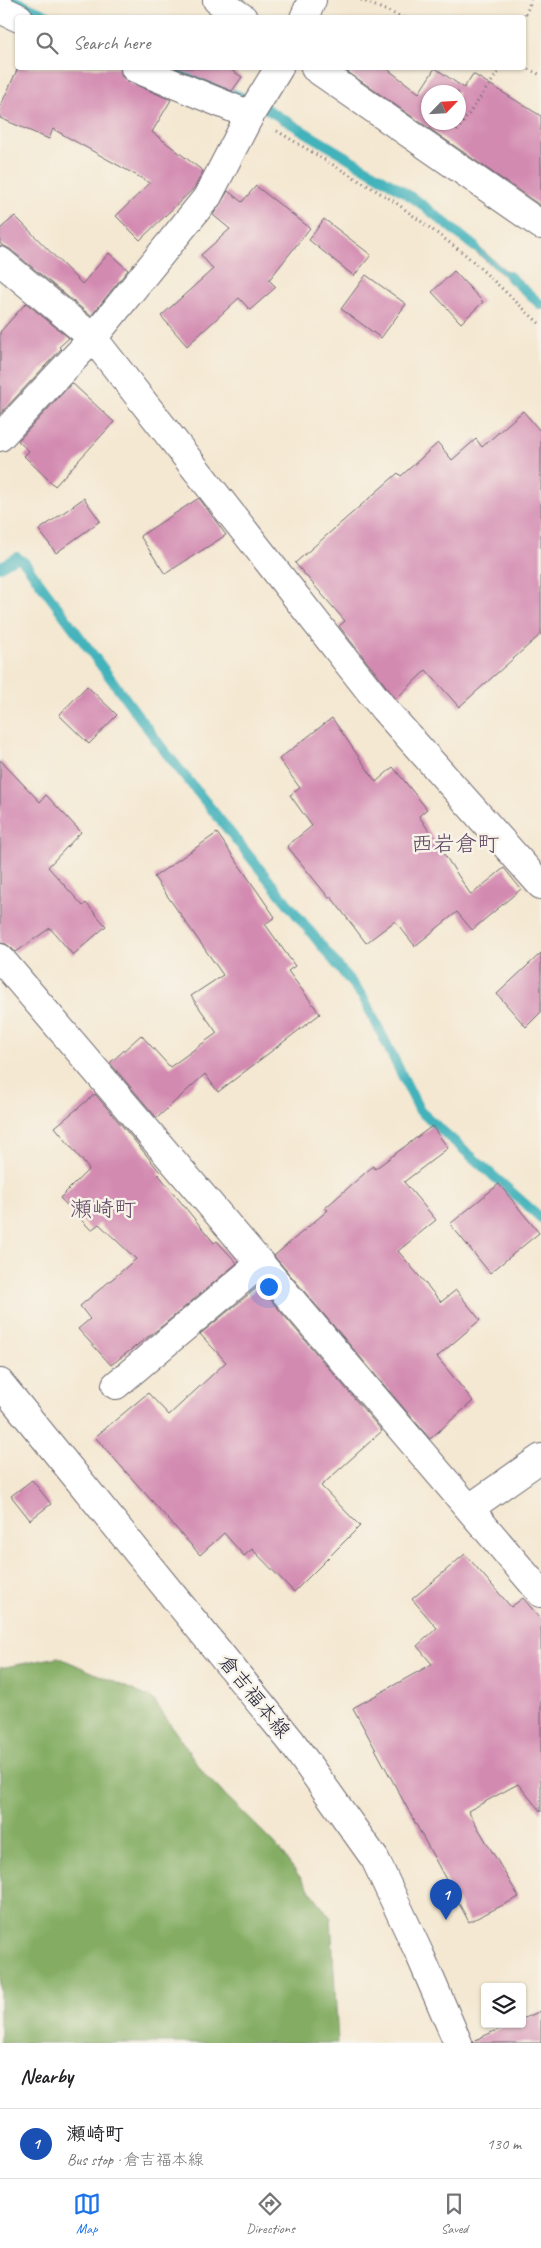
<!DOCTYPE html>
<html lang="en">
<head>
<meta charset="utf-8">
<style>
  :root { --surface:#fff; --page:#f2f2f2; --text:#202124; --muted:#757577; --line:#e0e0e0; --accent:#1a73e8 }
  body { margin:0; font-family:Caveat,"Klee One",sans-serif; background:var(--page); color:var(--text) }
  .controls { position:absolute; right:15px; bottom:15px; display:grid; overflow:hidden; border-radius:5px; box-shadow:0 1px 4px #0004 }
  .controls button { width:45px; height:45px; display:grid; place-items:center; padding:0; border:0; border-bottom:1px solid var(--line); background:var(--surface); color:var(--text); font:25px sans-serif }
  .compass { position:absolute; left:421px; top:85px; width:45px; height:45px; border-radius:50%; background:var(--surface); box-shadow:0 1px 4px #0004; rotate:65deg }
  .you { position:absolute; left:268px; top:1286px; width:18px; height:18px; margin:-12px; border:4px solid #fff; border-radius:50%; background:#1a73e8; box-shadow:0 0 0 8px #1a73e833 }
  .badge { display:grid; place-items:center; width:32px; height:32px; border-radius:50%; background:var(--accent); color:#fff; font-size:16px; font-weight:700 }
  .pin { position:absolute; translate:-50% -41px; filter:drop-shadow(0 1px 2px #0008) }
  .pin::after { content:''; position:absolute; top:26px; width:18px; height:15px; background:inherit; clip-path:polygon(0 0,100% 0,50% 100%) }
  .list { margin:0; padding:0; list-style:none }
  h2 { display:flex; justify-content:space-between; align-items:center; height:65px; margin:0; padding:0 20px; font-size:21px }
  h2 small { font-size:16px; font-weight:400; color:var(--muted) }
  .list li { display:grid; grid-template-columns:32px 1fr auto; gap:15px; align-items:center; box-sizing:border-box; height:70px; padding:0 20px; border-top:1px solid var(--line) }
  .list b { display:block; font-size:19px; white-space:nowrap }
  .list p { margin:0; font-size:16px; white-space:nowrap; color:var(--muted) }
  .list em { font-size:16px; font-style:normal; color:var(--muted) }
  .icon { flex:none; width:28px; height:28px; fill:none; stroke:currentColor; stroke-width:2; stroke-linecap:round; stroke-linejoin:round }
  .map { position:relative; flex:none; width:541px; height:2043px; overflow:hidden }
  .search { position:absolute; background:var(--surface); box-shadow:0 1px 4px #0004; left:15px; right:15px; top:15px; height:55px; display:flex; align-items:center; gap:12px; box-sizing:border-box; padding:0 18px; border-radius:5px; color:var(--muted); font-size:19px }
  .sheet { height:135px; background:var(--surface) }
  nav { display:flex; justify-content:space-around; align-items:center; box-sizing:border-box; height:70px; border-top:1px solid var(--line); background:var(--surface); font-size:14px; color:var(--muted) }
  nav a { display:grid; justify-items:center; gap:2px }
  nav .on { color:var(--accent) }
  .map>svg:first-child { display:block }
  .forest { fill:#84ad64; stroke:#536850 }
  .water { fill:#42b2bb; stroke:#326a7b }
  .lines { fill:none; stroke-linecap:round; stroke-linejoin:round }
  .stream { stroke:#42b2bb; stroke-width:10 }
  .building { fill:#d38ab1; fill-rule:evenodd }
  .minor-casing { stroke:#6c6770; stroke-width:30 }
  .major-casing { stroke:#6c6770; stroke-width:30 }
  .path { stroke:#6c6770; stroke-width:3; stroke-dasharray:1 4; stroke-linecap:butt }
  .minor { stroke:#fff; stroke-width:28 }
  .major { stroke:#fff; stroke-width:28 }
  .labels { text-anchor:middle; stroke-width:5; stroke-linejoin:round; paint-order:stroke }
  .street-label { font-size:20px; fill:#22223b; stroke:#f7f3e8 }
  .quarter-label { font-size:22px; fill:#604664; stroke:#f7f3e8 }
</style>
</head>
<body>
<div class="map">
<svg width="541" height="2043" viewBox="0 0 541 2043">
  <rect width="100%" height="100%" fill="#f7f3e8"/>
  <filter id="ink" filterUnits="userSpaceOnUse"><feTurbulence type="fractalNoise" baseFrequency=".02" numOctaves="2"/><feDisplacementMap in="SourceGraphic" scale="10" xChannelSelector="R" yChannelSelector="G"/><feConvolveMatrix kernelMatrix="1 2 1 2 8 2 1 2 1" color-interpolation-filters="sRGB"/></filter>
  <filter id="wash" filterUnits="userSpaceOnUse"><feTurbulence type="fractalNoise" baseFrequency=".0096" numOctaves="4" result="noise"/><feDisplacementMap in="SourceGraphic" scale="20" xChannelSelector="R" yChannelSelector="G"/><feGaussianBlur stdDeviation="1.12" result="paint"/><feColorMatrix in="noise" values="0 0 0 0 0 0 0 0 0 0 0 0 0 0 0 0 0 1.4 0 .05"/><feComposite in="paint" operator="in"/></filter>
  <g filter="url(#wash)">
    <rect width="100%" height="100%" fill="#f4e8d2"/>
    <path class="forest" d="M 58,1657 L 153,1699 L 205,1775 L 275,1844 L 331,1918 L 338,2043 L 0,2043 L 0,1668 Z"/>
    <path class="water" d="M 468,238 L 520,283 L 516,286 L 464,242 Z"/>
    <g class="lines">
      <g class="stream">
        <path d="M 12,0 L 53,18"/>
        <path d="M 172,68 L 258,104 L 390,183 L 419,202 L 475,247"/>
        <path d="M 509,276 L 541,305"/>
        <path d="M 0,567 L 17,557 L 25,563 L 163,749 L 363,997 L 420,1111 L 541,1218"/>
      </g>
    </g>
    <g id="blocks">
      <g class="building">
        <path d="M 18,68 L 120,68 L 122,77 L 129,82 L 171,100 L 152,132 L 203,171 L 195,187 L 140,240 L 116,216 L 150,183 L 53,129 L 49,139 L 0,118 L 0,107 Z"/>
        <path d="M 175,68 L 228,68 L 242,77 L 232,91 Z"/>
        <path d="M 342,68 L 386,68 L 419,93 L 435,68 L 464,88 L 473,74 L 541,116 L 541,206 ZM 428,92 L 458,92 L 458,122 L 428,122 Z"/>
        <path d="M 256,186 L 310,228 L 269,280 L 276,287 L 250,310 L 239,298 L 187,346 L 161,316 L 213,269 L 201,255 L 230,229 L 213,215 L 228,191 L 242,202 Z"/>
        <path d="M 15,216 L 82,284 L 109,253 L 128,270 L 91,316 L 10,249 L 0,244 L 0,229 Z"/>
        <path d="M 324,219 L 371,255 L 354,276 L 309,240 Z"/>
        <path d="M 454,271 L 483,302 L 461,323 L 432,292 Z"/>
        <path d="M 366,275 L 406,304 L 381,338 L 341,309 Z"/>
        <path d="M 26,303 L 69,338 L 59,347 L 61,349 L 0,414 L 0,332 Z"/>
        <path d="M 72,383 L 114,422 L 55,486 L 24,456 L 29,451 L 18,441 Z"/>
        <path d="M 523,411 L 541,432 L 541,634 L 459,707 L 426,670 L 396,699 L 339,626 L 345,621 L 295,563 L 398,473 L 401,476 L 438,443 L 452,460 L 476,439 L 482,447 Z"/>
        <path d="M 84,498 L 100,521 L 56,553 L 39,530 Z"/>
        <path d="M 199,498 L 226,535 L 165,574 L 140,536 Z"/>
        <path d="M 87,686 L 117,715 L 89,744 L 59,715 Z"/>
        <path d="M 332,718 L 376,782 L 393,767 L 427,809 L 419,816 L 471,895 L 504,868 L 521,889 L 472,930 L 457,912 L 415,946 L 395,921 L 366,943 L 331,897 L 329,898 L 287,846 L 312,826 L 290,795 L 300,788 L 279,759 Z"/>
        <path d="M 0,760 L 40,802 L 46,795 L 81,832 L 48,867 L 83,906 L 86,903 L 106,926 L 73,955 L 50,928 L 16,952 L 6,944 L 0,943 Z"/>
        <path d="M 217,833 L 275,917 L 265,924 L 295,966 L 288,971 L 320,1014 L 218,1092 L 205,1074 L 157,1118 L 110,1063 L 141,1035 L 170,1067 L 217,1033 L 191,996 L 223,975 L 154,877 Z"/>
        <path d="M 541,953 L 541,1012 L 526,1027 L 497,994 Z"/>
        <path d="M 95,1094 L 134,1140 L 160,1172 L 158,1174 L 214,1243 L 217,1241 L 237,1263 L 161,1327 L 111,1365 L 78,1329 L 90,1319 L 80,1306 L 136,1259 L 99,1224 L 91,1230 L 60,1198 L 89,1169 L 55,1127 Z"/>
        <path d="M 432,1126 L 448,1148 L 404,1182 L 436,1220 L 398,1251 L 441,1302 L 456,1290 L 480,1320 L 437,1357 L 473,1401 L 430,1439 L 274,1256 L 328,1210 L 325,1208 L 373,1166 L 375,1169 Z"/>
        <path d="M 499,1184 L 539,1233 L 490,1273 L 450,1224 Z"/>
        <path d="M 259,1286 L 382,1431 L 321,1486 L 360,1526 L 294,1592 L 252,1549 L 244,1556 L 224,1533 L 200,1555 L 95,1437 L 148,1393 L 169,1415 L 226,1362 L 200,1334 Z"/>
        <path d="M 32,1480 L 51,1504 L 30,1520 L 11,1496 Z"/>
        <path d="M 465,1554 L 511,1607 L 523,1598 L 541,1619 L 541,1812 L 518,1784 L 468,1811 L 519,1897 L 469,1922 L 353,1708 L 432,1664 L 417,1646 L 437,1628 L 412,1599 Z"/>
        <path d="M 541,2011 L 541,2043 L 473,2043 L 473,2041 L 510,2024 L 522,2024 L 522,2019 Z"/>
      </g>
    </g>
  </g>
  <g filter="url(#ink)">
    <use href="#blocks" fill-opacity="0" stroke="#6c6770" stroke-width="1"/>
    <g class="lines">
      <g class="minor-casing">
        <g id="minor">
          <path d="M 0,9 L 19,18"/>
          <path d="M 304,18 L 312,0"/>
          <path d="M 135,68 L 250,115"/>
          <path d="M 0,261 L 93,338 L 384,709 L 541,885"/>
          <path d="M 0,437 L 93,338 L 208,196 L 250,115 L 279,68"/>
          <path d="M 0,958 L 541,1593"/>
          <path d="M 116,1385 L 261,1263"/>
          <path d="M 470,1508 L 541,1458"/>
        </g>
      </g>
      <g class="major-casing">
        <g id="major">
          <path d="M 217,0 L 243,18"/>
          <path d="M 315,68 L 541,225"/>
          <path d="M 0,1383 L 291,1741 L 375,1859 L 420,1955 L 458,2043"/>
        </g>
      </g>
      <g class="path">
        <path d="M 361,0 L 404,18"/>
        <path d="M 524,19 L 531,0"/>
        <path d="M 524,67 L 541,75"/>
        <path d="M 277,131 L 395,202 L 466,255 L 541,325"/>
        <path d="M 457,131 L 501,68"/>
      </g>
      <use href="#minor" class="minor"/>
      <use href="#major" class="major"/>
    </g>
  </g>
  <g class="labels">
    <g class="street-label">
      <text transform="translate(255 1696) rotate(51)" y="7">倉吉福本線</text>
    </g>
    <g class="quarter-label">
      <text x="455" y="851">西岩倉町</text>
      <text x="103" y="1216">瀬崎町</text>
    </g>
  </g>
</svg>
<div class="controls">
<button><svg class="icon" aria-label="layers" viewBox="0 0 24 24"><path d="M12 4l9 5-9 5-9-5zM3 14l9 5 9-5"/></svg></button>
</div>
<svg class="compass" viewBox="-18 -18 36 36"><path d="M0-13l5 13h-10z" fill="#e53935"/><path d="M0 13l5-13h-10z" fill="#757577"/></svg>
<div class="you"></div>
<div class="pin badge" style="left:446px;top:1920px;background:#1a4fb4">1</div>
<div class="search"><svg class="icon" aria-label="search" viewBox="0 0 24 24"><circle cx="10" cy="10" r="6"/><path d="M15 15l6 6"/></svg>Search here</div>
</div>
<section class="sheet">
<h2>Nearby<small></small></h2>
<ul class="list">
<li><span class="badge" style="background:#1a4fb4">1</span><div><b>瀬崎町</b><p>Bus stop · 倉吉福本線</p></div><em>130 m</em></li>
</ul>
</section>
<nav>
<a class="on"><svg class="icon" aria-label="map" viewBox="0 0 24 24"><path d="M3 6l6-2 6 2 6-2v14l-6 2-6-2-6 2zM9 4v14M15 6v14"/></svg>Map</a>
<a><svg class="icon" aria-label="directions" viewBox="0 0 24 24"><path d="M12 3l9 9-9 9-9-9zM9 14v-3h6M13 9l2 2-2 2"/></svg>Directions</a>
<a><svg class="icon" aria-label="saved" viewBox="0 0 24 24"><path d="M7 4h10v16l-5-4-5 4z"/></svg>Saved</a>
</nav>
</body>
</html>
